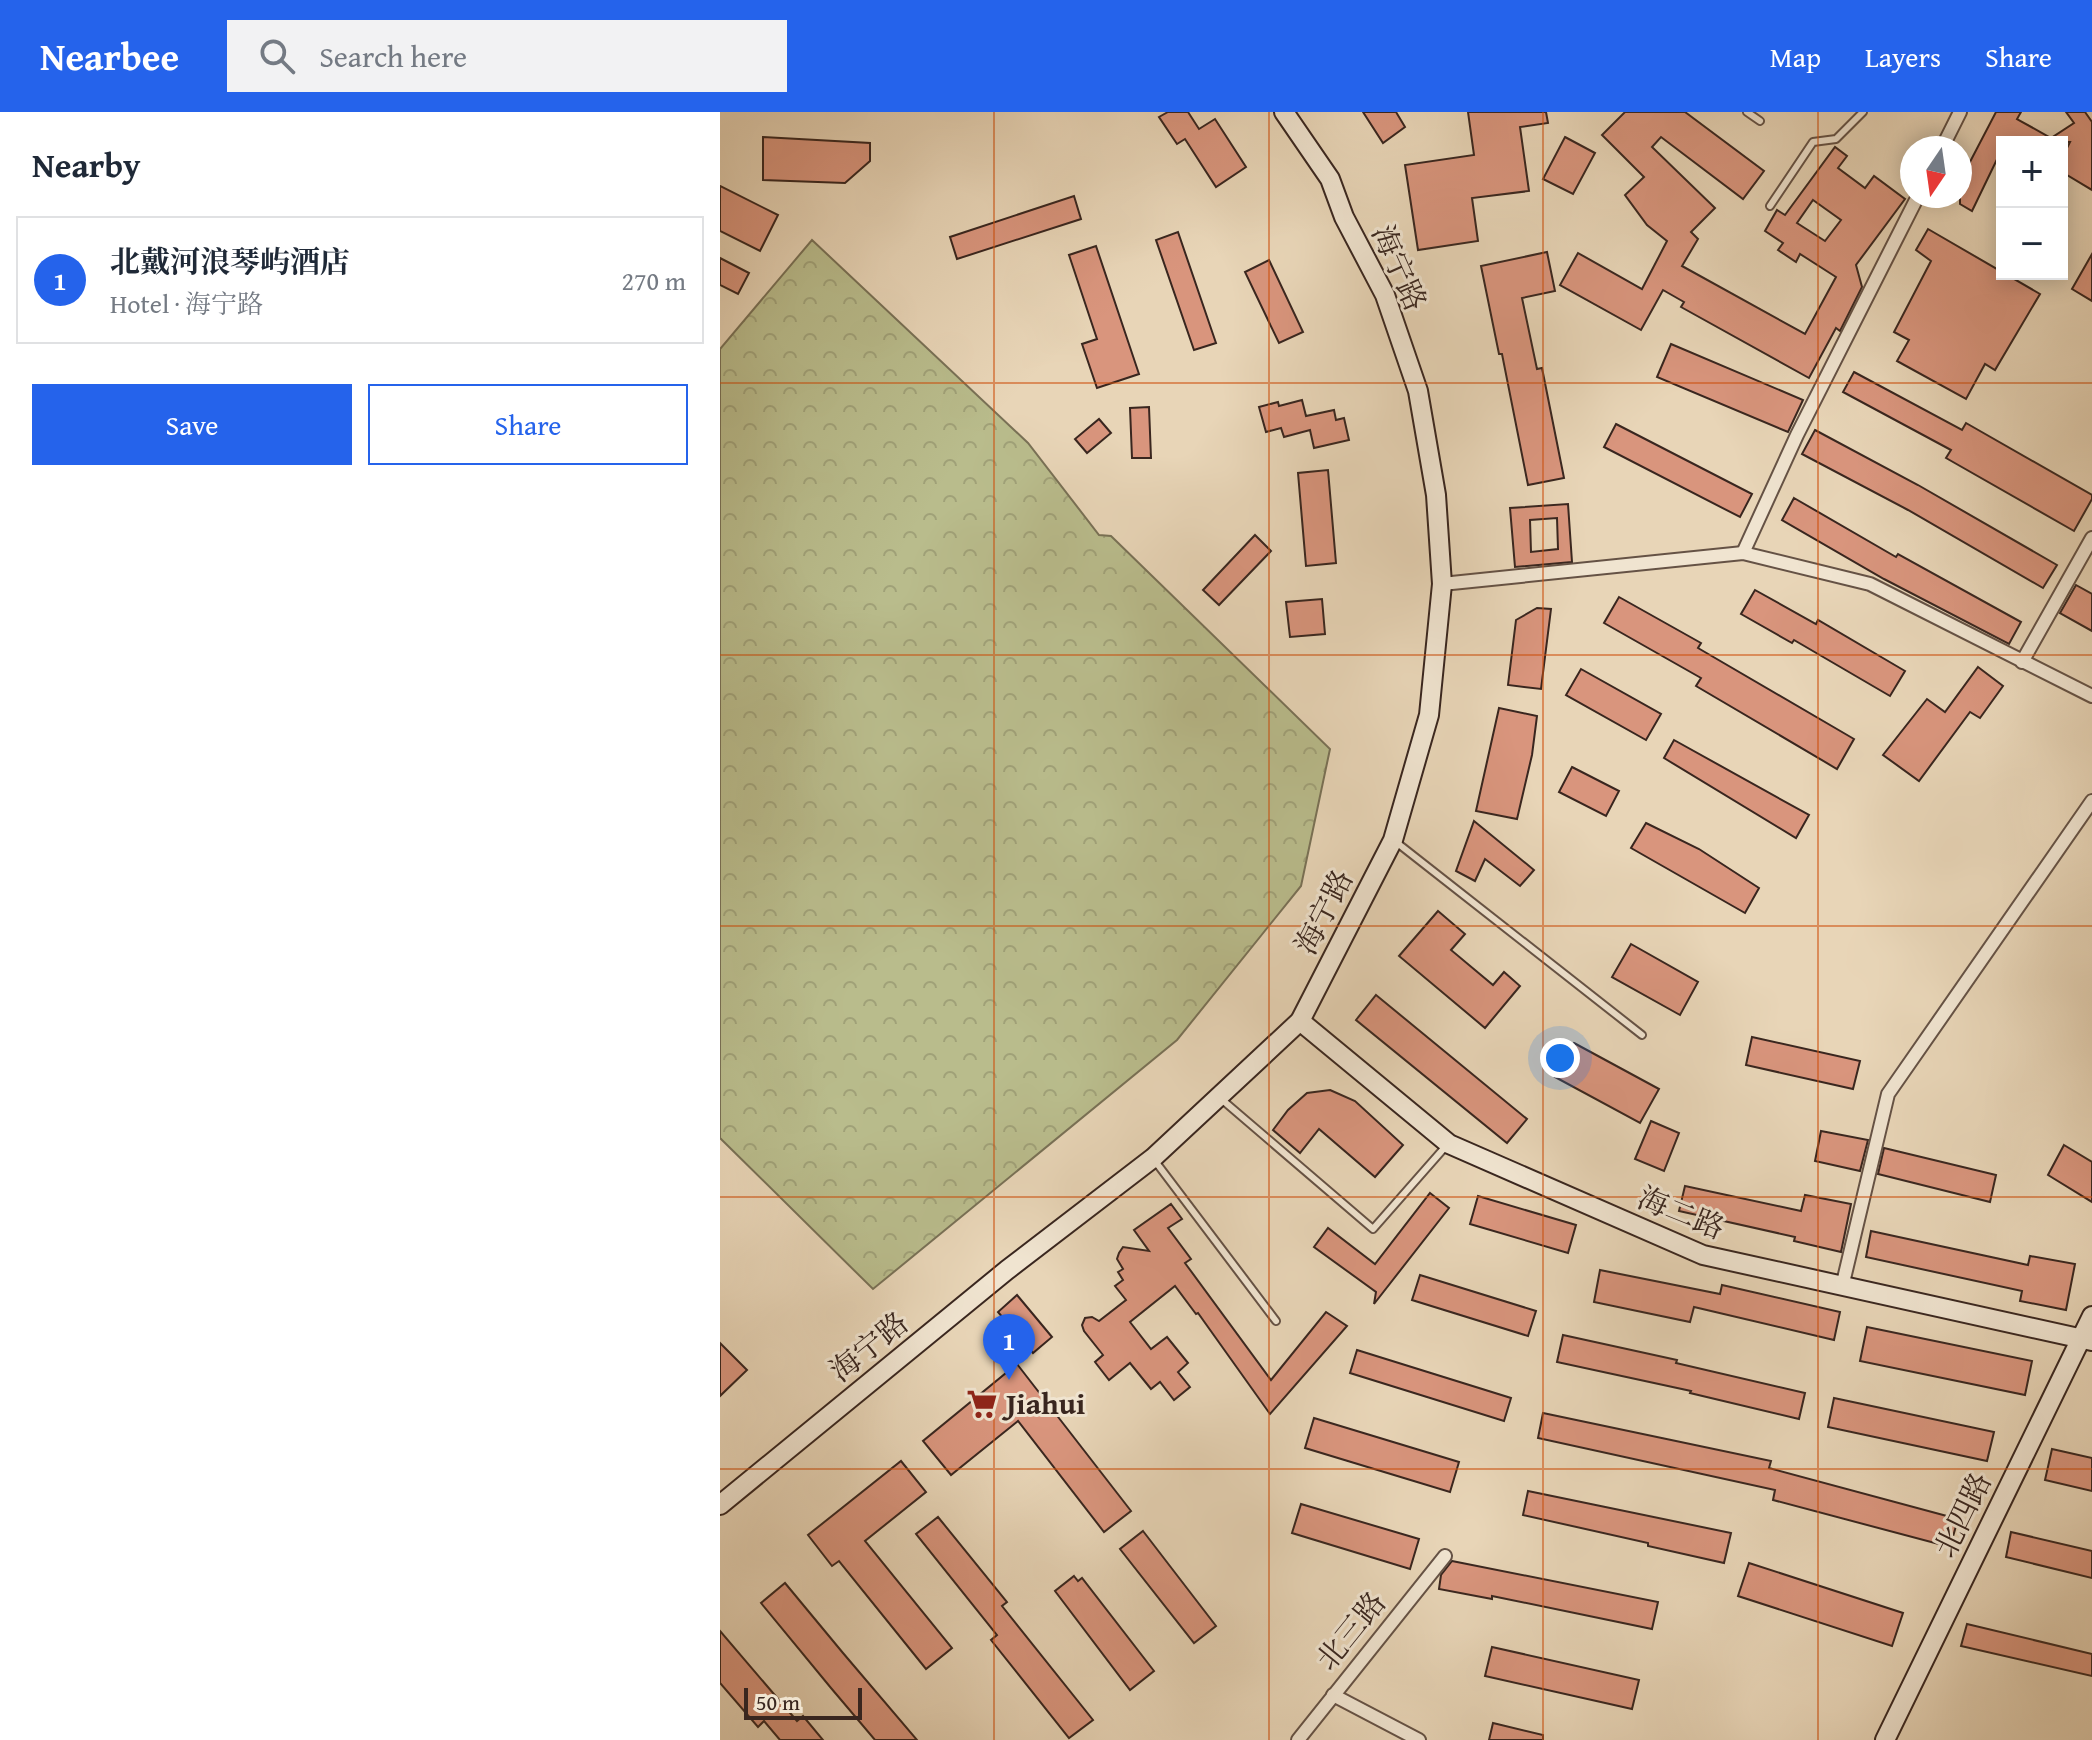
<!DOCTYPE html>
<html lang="en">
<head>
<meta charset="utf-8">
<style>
  :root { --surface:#fff; --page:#f2f2f3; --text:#1f2937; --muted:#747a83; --line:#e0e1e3; --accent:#2563eb }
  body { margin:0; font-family:"Gentium Book Plus","Noto Serif SC",serif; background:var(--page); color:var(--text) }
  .controls { position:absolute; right:24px; top:24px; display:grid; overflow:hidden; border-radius:0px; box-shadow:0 4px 20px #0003 }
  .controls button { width:72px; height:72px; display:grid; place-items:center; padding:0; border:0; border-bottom:2px solid var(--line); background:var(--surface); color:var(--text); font:40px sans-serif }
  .compass { position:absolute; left:1180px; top:24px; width:72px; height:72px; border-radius:50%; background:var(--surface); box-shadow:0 4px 20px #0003; rotate:193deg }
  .scale { position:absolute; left:24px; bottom:20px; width:118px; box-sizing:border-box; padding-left:8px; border:4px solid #39261f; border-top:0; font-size:22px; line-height:28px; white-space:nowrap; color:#39261f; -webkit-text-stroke:6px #f0e4d0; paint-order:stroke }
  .you { position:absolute; left:840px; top:946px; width:28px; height:28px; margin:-20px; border:6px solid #fff; border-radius:50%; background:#1a73e8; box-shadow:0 0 0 12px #1a73e833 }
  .badge { display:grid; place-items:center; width:52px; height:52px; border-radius:50%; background:var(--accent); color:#fff; font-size:26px; font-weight:700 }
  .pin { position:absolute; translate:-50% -66px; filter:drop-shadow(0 2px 4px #0008) }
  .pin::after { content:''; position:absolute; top:42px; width:28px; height:24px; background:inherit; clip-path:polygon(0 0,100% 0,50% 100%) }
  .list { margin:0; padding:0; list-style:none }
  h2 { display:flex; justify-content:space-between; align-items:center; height:104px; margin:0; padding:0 32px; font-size:34px }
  h2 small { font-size:26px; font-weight:400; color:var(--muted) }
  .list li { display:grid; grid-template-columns:52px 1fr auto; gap:24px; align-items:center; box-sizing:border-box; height:128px; margin:0 16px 16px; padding:0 16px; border:2px solid var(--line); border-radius:0px }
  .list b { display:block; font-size:30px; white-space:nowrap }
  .list p { margin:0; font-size:26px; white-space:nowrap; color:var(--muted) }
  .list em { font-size:26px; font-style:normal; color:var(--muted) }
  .actions { display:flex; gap:16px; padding:24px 32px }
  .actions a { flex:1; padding:18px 0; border:2px solid var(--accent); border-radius:0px; text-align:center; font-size:28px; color:var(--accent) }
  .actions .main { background:var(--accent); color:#fff }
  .icon { flex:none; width:44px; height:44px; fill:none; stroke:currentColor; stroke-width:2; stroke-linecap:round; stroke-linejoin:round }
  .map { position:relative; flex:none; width:1372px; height:1628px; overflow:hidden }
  header { display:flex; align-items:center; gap:48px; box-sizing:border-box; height:112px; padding:0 40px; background:var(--accent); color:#fff }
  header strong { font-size:38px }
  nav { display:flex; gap:44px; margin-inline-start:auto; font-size:28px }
  .search { width:560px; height:72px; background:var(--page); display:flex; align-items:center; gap:20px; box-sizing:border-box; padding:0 28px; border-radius:0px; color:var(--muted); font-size:30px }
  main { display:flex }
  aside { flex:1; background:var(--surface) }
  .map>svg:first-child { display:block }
  .forest { fill:url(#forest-crowns); stroke:#797156; stroke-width:2 }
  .building { fill:#d9957d; stroke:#39261f; stroke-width:2; fill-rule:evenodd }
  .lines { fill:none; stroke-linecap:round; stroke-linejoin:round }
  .lane-casing { stroke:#655245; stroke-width:10 }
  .street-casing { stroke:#655245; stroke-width:16 }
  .secondary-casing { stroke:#39261f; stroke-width:22 }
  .lane { stroke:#f0e4d0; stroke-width:6 }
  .street { stroke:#f0e4d0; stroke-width:12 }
  .secondary { stroke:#f0e4d0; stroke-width:18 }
  .grid { fill:none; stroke:#ce510f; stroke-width:2; stroke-opacity:0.55 }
  .labels { text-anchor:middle; stroke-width:6; stroke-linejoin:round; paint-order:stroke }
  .street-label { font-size:30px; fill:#39261f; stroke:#f0e4d0 }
  .poi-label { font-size:30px; font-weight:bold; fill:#39261f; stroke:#f0e4d0; text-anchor:start }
</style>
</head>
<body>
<header>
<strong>Nearbee</strong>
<div class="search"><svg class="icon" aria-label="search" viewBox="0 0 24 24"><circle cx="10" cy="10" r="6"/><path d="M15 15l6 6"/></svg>Search here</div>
<nav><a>Map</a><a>Layers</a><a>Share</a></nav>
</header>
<main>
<aside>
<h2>Nearby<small></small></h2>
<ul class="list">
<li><span class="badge">1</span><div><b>北戴河浪琴屿酒店</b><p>Hotel · 海宁路</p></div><em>270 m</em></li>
</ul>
<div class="actions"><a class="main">Save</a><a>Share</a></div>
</aside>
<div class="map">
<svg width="1372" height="1628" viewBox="0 0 1372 1628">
  <defs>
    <pattern id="forest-crowns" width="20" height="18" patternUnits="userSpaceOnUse" patternTransform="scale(2)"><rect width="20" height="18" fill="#b9bc8c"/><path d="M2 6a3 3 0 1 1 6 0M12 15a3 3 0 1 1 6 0" fill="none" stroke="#a0a178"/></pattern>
  </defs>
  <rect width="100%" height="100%" fill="#e8d5b7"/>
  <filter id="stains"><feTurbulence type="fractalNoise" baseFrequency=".0025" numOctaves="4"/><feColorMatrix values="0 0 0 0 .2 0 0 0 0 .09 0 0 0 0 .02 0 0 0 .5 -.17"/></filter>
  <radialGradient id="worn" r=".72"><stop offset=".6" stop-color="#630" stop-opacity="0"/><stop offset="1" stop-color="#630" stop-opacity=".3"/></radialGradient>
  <path class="forest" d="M 92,128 L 308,331 L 379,423 L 391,424 L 610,637 L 581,774 L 457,928 L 153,1177 L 0,1026 L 0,237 Z"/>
  <g class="building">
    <path d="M 448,0 L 468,0 L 479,17 L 495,7 L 526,55 L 496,75 L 465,27 L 457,32 L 439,5 Z"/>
    <path d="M 643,0 L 676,0 L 685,15 L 663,31 Z"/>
    <path d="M 748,0 L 826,0 L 828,11 L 800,15 L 809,79 L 752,86 L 758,129 L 698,138 L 685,53 L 754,43 Z"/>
    <path d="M 905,0 L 965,0 L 1044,59 L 1023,87 L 941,25 L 932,35 L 995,96 L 971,120 L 978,127 L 962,154 L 1085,222 L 1116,165 L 1080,142 L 1076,150 L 1058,138 L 1063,131 L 1045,119 L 1057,98 L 1065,103 L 1115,35 L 1127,44 L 1118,56 L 1145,76 L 1154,64 L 1185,87 L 1136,153 L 1142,175 L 1120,219 L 1116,216 L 1089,266 L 961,195 L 964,190 L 943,178 L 921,218 L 840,173 L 858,141 L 922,177 L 947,129 L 927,113 L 905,83 L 924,65 L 882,23 ZM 1093,88 L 1121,108 L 1105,129 L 1077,111 Z"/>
    <path d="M 1276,0 L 1301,0 L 1297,7 L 1331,26 L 1354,11 L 1346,0 L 1365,0 L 1372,10 L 1372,78 L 1342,60 L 1342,46 L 1350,30 L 1282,30 L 1282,37 L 1252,99 L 1240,92 L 1240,69 Z"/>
    <path d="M 43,25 L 150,31 L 150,49 L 125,71 L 43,68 Z"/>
    <path d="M 845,25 L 875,41 L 853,82 L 823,67 Z"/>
    <path d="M 0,74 L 58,103 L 40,139 L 0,119 Z"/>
    <path d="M 354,84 L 361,107 L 237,147 L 230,125 Z"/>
    <path d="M 1208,117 L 1320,182 L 1275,258 L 1265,252 L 1246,287 L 1177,249 L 1189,228 L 1174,220 L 1211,149 L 1196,138 Z"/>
    <path d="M 458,120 L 496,231 L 474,238 L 436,128 Z"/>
    <path d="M 376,134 L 419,262 L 377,276 L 362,232 L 377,227 L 349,143 Z"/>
    <path d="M 827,140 L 835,179 L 802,186 L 817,257 L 822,256 L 844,366 L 808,373 L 782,242 L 779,242 L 761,154 Z"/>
    <path d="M 1372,142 L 1372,189 L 1352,177 Z"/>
    <path d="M 0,146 L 29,161 L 18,182 L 0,173 Z"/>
    <path d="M 549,148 L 583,220 L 559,231 L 525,160 Z"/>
    <path d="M 951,232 L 1083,288 L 1068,320 L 937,265 Z"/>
    <path d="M 1134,260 L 1242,318 L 1246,311 L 1372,383 L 1372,387 L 1354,419 L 1226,346 L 1231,338 L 1123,280 Z"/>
    <path d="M 582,288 L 586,304 L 614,298 L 616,308 L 624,306 L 629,328 L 594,336 L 590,318 L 564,325 L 561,316 L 546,320 L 539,295 L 558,290 L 559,294 Z"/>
    <path d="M 429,295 L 431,346 L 412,346 L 410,296 Z"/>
    <path d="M 379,307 L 391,321 L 367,341 L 355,327 Z"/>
    <path d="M 896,312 L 1032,382 L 1020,405 L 884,335 Z"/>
    <path d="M 1095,318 L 1198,373 L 1337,453 L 1323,476 L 1188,398 L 1082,342 Z"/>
    <path d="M 608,358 L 616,451 L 586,454 L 578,361 Z"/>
    <path d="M 1074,386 L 1176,445 L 1178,442 L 1301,510 L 1289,532 L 1164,467 L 1062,408 Z"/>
    <path d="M 848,392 L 852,450 L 795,455 L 790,396 ZM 837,406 L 838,437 L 811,440 L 810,408 Z"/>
    <path d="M 535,423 L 551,439 L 499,493 L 483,478 Z"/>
    <path d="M 1356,473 L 1372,482 L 1372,519 L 1340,501 Z"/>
    <path d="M 1035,478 L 1096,512 L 1098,508 L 1185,559 L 1170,584 L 1074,528 L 1072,531 L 1021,502 Z"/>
    <path d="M 899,485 L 981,531 L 978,536 L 1134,627 L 1117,657 L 976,574 L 981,566 L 884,511 Z"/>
    <path d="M 602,487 L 605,522 L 570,525 L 566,490 Z"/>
    <path d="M 817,496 L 831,497 L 821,577 L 788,573 L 796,508 Z"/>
    <path d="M 1258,555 L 1283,574 L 1260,606 L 1250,600 L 1199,669 L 1163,643 L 1207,587 L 1225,600 Z"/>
    <path d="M 861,557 L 941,602 L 926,628 L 846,583 Z"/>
    <path d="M 779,596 L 817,604 L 812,643 L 797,707 L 756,699 Z"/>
    <path d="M 954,628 L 1089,703 L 1076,726 L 944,646 Z"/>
    <path d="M 852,655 L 899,679 L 886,704 L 839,680 Z"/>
    <path d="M 754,709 L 814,758 L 800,774 L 765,747 L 755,769 L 736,759 Z"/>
    <path d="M 926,711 L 979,737 L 1039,776 L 1025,801 L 911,736 Z"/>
    <path d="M 718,799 L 745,822 L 731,838 L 773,873 L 784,860 L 800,874 L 765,916 L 679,844 Z"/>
    <path d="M 911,832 L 978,870 L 960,903 L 892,865 Z"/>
    <path d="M 656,883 L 807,1007 L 787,1031 L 636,908 Z"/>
    <path d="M 1032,925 L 1140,949 L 1133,977 L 1026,953 Z"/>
    <path d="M 854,931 L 939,977 L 920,1011 L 835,965 Z"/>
    <path d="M 610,978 L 635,989 L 683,1033 L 655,1065 L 599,1017 L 580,1041 L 553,1018 L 568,998 L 587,981 Z"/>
    <path d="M 931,1009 L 959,1021 L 944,1059 L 915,1047 Z"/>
    <path d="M 1101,1019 L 1148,1028 L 1140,1059 L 1095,1049 Z"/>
    <path d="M 1344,1033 L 1372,1050 L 1372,1090 L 1328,1063 Z"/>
    <path d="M 1164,1036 L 1276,1063 L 1270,1090 L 1158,1062 Z"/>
    <path d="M 965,1074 L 1081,1099 L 1085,1083 L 1131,1092 L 1121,1140 L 1074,1129 L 1075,1125 L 959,1099 Z"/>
    <path d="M 710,1081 L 729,1096 L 654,1192 L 656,1180 L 594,1135 L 608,1116 L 655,1152 Z"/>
    <path d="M 758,1084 L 856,1113 L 848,1141 L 750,1112 Z"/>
    <path d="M 451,1092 L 462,1107 L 448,1116 L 471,1147 L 465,1151 L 551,1268 L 606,1200 L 627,1214 L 550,1302 L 478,1201 L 476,1202 L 455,1174 L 410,1210 L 431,1237 L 447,1225 L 468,1251 L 458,1260 L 470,1275 L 454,1288 L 440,1270 L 431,1277 L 410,1251 L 389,1268 L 375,1250 L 383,1243 L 364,1219 L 362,1213 L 365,1206 L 372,1205 L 379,1209 L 406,1188 L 395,1174 L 403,1168 L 398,1160 L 403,1157 L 397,1147 L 399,1141 L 403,1135 L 429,1139 L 414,1118 Z"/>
    <path d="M 1151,1119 L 1308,1153 L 1310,1144 L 1355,1152 L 1346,1198 L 1300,1189 L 1302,1179 L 1146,1145 Z"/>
    <path d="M 880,1158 L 1000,1182 L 1002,1173 L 1120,1200 L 1114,1228 L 974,1195 L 970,1210 L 874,1190 Z"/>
    <path d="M 700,1163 L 816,1199 L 808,1224 L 692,1188 Z"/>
    <path d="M 297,1183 L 332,1225 L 313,1241 L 278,1200 Z"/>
    <path d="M 1147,1215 L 1312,1249 L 1305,1283 L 1140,1249 Z"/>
    <path d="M 843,1223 L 957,1248 L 956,1251 L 1085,1281 L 1079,1307 L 970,1281 L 971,1279 L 837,1250 Z"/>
    <path d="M 0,1231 L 27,1258 L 0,1284 Z"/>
    <path d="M 637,1238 L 791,1286 L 784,1309 L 630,1261 Z"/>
    <path d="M 297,1252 L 411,1399 L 384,1420 L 298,1309 L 231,1363 L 203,1329 Z"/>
    <path d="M 1114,1286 L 1274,1320 L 1267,1349 L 1108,1315 Z"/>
    <path d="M 823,1301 L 1051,1349 L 1049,1356 L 1238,1407 L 1230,1435 L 1053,1388 L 1055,1378 L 818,1326 Z"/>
    <path d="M 594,1306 L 739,1350 L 730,1380 L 585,1336 Z"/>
    <path d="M 1332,1337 L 1372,1346 L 1372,1379 L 1325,1368 Z"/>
    <path d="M 181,1349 L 206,1380 L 145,1429 L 232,1536 L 206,1557 L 119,1449 L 112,1454 L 88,1423 Z"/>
    <path d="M 808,1379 L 1011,1421 L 1004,1451 L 928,1434 L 928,1431 L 803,1403 Z"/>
    <path d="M 581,1392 L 699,1427 L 690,1457 L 572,1421 Z"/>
    <path d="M 218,1405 L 287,1490 L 282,1494 L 373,1608 L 349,1626 L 271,1528 L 277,1523 L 196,1422 Z"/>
    <path d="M 423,1419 L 496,1514 L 474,1531 L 400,1437 Z"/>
    <path d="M 1291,1420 L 1372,1439 L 1372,1466 L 1286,1445 Z"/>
    <path d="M 732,1449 L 938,1490 L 932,1517 L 772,1484 L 772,1487 L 719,1477 L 721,1463 Z"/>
    <path d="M 1029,1451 L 1183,1501 L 1172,1534 L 1018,1484 Z"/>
    <path d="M 354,1464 L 358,1469 L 362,1466 L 434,1559 L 410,1578 L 335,1479 Z"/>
    <path d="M 65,1471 L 123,1541 L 197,1628 L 155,1628 L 111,1576 L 41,1491 Z"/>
    <path d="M 1247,1512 L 1372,1542 L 1372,1564 L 1241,1534 Z"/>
    <path d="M 0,1519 L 77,1609 L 83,1604 L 103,1628 L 60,1628 L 44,1609 L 38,1615 L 0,1571 Z"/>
    <path d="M 772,1535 L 919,1568 L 912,1597 L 765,1564 Z"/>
    <path d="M 773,1611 L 823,1623 L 823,1628 L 769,1628 Z"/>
  </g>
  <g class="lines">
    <g class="lane-casing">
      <g id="lane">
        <path d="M 1027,0 L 1040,9"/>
        <path d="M 1050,94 L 1093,30 L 1116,27 L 1143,0"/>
        <path d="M 676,730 L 922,923"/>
        <path d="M 500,986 L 653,1117 L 726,1034"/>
        <path d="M 435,1049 L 556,1209"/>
      </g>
    </g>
    <g class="street-casing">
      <g id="street">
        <path d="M 1222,36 L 1240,0"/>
        <path d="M 1023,441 L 1077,323 L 1198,84"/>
        <path d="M 722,472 L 1023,441 L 1150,472 L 1372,584"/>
        <path d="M 1302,550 L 1372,426"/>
        <path d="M 1122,1175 L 1168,982 L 1372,689"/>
        <path d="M 613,1583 L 699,1628"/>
        <path d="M 578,1628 L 725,1444"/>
      </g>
    </g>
    <g class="secondary-casing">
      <g id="secondary">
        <path d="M 580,909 L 729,1032 L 983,1143 L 1372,1229"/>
        <path d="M 0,1393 L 287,1158 L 433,1046 L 580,909 L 673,728 L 709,603 L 722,472 L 716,383 L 698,279 L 665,183 L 624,105 L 610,67 L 564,0"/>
        <path d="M 1165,1628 L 1372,1204"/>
      </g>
    </g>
    <use href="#lane" class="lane"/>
    <use href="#street" class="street"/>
    <use href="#secondary" class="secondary"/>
  </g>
  <path class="grid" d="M 274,0 L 274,1628M 549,0 L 549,1628M 823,0 L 823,1628M 1098,0 L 1098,1628M 0,271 L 1372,271M 0,543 L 1372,543M 0,814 L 1372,814M 0,1085 L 1372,1085M 0,1357 L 1372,1357"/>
  <defs>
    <g id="supermarket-bare" transform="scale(2.4)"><path d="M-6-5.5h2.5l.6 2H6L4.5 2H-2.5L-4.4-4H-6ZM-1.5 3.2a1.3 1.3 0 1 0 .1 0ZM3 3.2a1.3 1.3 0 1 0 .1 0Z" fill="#8f2418" stroke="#f0e4d0" stroke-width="2.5" paint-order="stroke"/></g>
  </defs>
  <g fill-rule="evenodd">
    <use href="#supermarket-bare" x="262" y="1292"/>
  </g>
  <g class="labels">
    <g class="street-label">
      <text transform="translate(679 156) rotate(66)" y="10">海宁路</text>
      <text transform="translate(604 800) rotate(-63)" y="10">海宁路</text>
      <text transform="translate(961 1101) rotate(22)" y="10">海二路</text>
      <text transform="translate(149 1235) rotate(-39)" y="10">海宁路</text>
      <text transform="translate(1243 1403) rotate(-64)" y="10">北四路</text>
      <text transform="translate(631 1519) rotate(-51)" y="10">北三路</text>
    </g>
    <g class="poi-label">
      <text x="286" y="1302">Jiahui</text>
    </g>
  </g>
  <rect width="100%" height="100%" filter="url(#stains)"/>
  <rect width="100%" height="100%" fill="url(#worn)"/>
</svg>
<div class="controls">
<button>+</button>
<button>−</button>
</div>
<svg class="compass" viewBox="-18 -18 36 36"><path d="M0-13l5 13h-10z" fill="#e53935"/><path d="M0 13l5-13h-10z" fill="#747a83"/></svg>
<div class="scale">50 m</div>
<div class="you"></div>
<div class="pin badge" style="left:289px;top:1268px">1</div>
</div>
</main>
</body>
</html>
